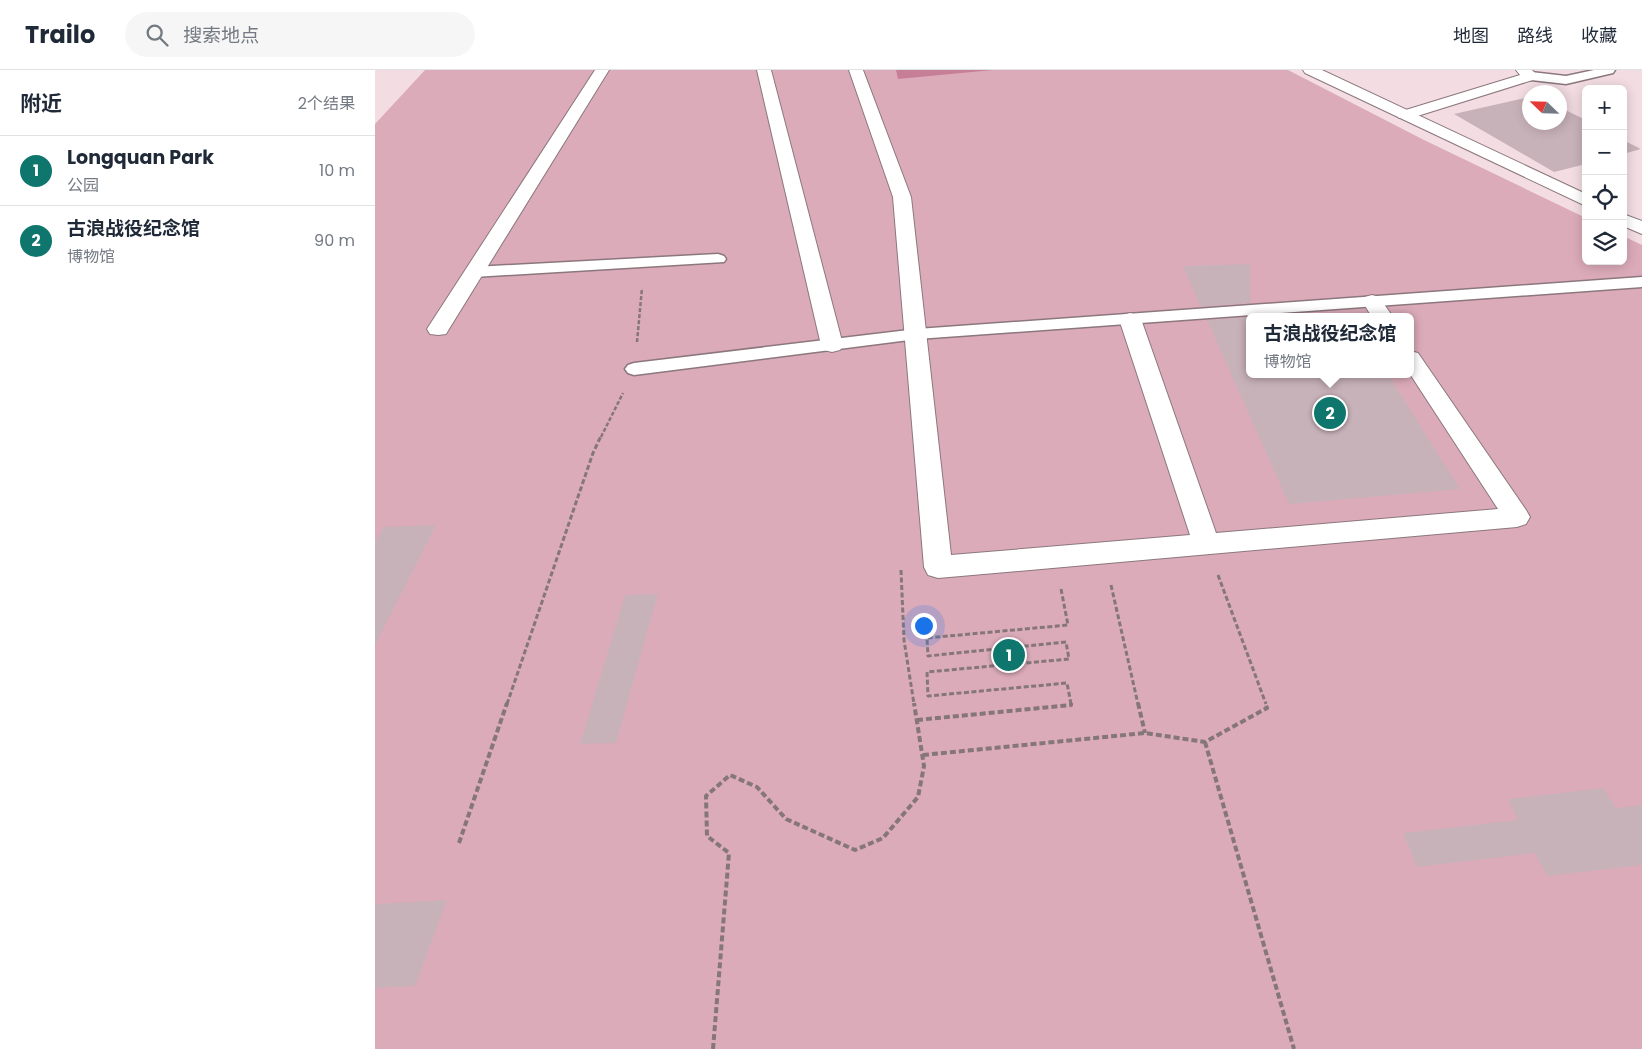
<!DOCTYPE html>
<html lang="zh">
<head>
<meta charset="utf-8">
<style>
  :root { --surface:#fff; --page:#f6f6f7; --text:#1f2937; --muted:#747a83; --line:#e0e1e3; --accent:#0f766e }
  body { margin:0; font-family:Poppins,"Noto Sans SC",sans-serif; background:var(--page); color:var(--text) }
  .controls { position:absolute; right:15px; top:15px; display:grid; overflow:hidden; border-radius:8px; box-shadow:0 2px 12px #0003 }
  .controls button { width:45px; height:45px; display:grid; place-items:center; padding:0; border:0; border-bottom:1px solid var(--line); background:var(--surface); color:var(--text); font:25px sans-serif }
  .compass { position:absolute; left:1147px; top:15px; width:45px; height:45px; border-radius:50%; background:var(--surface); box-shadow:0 2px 12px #0003; rotate:293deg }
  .you { position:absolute; left:548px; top:555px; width:18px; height:18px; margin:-12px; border:4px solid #fff; border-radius:50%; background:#1a73e8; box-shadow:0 0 0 8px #1a73e833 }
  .badge { display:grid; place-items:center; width:32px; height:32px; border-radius:50%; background:var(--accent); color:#fff; font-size:16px; font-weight:700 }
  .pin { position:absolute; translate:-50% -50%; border:2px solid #fff; box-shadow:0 1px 5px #0006 }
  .popup { position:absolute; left:871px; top:243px; width:168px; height:65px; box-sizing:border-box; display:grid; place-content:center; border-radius:8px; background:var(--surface); filter:drop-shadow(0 1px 4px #0005); font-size:16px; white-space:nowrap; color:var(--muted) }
  .popup b { font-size:19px; color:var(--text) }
  .popup::after { content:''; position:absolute; left:50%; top:100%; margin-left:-10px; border:10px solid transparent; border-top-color:var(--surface) }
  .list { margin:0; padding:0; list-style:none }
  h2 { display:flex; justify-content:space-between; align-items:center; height:65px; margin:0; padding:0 20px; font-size:21px }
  h2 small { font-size:16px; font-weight:400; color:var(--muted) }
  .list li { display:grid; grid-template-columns:32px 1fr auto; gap:15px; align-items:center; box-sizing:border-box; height:70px; padding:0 20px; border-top:1px solid var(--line) }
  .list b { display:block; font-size:19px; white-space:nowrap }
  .list p { margin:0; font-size:16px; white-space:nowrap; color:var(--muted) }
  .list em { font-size:16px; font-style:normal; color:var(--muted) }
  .icon { flex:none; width:28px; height:28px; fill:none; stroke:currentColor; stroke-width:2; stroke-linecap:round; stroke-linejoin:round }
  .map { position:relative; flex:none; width:1267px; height:979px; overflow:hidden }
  header { display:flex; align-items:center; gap:30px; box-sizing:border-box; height:70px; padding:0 25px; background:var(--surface); border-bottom:1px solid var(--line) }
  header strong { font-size:24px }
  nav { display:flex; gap:28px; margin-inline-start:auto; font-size:18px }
  .search { width:350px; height:45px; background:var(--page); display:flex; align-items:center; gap:12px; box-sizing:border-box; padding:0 18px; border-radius:28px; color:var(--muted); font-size:19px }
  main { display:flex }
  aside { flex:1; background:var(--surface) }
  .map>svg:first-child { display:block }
  .green { fill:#dcabba; fill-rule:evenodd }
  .water { fill:#c77f97 }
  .building { fill:#c8b2b9 }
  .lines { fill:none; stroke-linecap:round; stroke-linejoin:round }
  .service-casing { stroke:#8b777d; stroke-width:3 }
  .pedestrian-casing { stroke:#8b777d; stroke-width:2 }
  .minor-casing { stroke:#8b777d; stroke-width:2 }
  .tertiary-casing { stroke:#8b777d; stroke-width:2 }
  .path-far2 { stroke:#85767a; stroke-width:2.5; stroke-dasharray:4 2; stroke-linecap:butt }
  .path-far1 { stroke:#85767a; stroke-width:3; stroke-dasharray:5 2.5; stroke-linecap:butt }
  .path { stroke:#85767a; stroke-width:4; stroke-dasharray:6 3; stroke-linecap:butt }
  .service { fill:#fff; fill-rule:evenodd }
  .pedestrian { fill:#fff; fill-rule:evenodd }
  .minor { fill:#fff; fill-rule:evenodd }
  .tertiary { fill:#fff; fill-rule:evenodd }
</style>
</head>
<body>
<header>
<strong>Trailo</strong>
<div class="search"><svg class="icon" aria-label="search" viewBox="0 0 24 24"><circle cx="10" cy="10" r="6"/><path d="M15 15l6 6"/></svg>搜索地点</div>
<nav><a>地图</a><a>路线</a><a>收藏</a></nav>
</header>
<main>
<aside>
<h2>附近<small>2个结果</small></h2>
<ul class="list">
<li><span class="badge">1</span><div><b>Longquan Park</b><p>公园</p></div><em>10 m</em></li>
<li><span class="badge">2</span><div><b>古浪战役纪念馆</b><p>博物馆</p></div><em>90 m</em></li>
</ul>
</aside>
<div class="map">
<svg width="1267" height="979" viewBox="0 0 1267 979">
  <rect width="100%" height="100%" fill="#f3dde3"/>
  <path class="green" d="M 50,0 L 913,0 L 1049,70 L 1211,148 L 1211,191 L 1248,191 L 1248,166 L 1267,175 L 1267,979 L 0,979 L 0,54 ZM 875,247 L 1035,247 L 1035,304 L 875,304 Z"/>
  <path class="water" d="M 521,0 L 618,0 L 523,9 Z"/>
  <g class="building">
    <path d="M 1154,27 L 1154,52 L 1184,52 L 1184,37 L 1211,50 L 1211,94 L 1179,102 L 1079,44 Z"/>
    <path d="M 1248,70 L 1266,79 L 1248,84 Z"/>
    <path d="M 875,194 L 875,233 L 826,237 L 808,196 Z"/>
    <path d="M 875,247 L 875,304 L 1013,304 L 1085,419 L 914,434 L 832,250 Z"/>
    <path d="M 61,455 L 0,575 L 0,472 L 9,457 Z"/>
    <path d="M 283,524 L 241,673 L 205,674 L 250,525 Z"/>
    <path d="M 1228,718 L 1241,738 L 1267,735 L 1267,795 L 1172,806 L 1160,783 L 1042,797 L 1028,763 L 1143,750 L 1133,729 Z"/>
    <path d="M 72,830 L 40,916 L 0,918 L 0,834 Z"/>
  </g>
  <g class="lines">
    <g class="service-casing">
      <g id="service">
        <path d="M 1219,0 L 1240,0 L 1238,3 L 1191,14 L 1156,10 L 1150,6 L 1156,2 L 1191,6 Z"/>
        <path d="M 343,184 L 349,186 L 351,189 L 349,192 L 99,207 L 93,205 L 91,202 L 93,199 L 99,197 Z"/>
        <path d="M 1267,207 L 1267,217 L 542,269 L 259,305 L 253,303 L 250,299 L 253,295 L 259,293 L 542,259 Z"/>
      </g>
    </g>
    <g class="pedestrian-casing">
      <g id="pedestrian">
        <path d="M 382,0 L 396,0 L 468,275 L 465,280 L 457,282 L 449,280 L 446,275 Z"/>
        <path d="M 474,0 L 488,0 L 536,127 L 576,485 L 815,465 L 744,249 L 748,245 L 755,243 L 762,245 L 766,249 L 841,463 L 1123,439 L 1035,304 L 1035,281 L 1043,283 L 1151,440 L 1155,447 L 1151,454 L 1142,457 L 563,508 L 553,505 L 549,497 L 518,127 Z"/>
        <path d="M 1141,0 L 1157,0 L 1163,6 L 1161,9 L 1036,48 L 1024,48 L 1022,45 L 1024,42 L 1145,5 Z"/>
        <path d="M 997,225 L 1004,227 L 1018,247 L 997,247 L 987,231 L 990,227 Z"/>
      </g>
    </g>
    <g class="minor-casing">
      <path id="minor" d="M 220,0 L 234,0 L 74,259 L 71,264 L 63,265 L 55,264 L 52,259 Z"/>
    </g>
    <g class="tertiary-casing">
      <g id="tertiary">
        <path d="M 928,0 L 947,0 L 1211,124 L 1211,136 L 930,3 Z"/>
        <path d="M 1248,144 L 1267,151 L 1267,164 L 1248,156 Z"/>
      </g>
    </g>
    <g class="path-far2">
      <path d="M 262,272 L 267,218"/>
      <path d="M 226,367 L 248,323"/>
    </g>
    <g class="path-far1">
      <path d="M 526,500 L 529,570 L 539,634"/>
      <path d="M 843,505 L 891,634"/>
      <path d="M 736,515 L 763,634"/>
      <path d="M 686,519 L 693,555 L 552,568 L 553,586 L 691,572 L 694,589 L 552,602 L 553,626 L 692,613 L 696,634"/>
      <path d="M 132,634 L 218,383 L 226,366"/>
    </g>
    <g class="path">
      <path d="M 763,633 L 770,663"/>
      <path d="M 542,650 L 696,635 L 696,633"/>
      <path d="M 830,672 L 919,979"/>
      <path d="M 548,685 L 770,663 L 830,672 L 892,638 L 890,633"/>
      <path d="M 84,773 L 132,633"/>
      <path d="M 338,979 L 354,783 L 332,766 L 331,726 L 355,705 L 382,717 L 411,749 L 480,780 L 508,768 L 543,727 L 549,696 L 539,633"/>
    </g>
    <use href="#service" class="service"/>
    <use href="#pedestrian" class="pedestrian"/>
    <use href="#minor" class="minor"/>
    <use href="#tertiary" class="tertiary"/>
  </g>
</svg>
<div class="controls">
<button>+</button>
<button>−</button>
<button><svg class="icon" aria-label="locate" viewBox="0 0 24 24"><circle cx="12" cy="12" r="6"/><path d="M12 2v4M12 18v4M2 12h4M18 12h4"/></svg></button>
<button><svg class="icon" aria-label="layers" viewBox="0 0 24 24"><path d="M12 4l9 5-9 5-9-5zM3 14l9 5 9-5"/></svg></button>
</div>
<svg class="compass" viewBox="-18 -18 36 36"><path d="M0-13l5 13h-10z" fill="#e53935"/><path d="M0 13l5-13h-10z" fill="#747a83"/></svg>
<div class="you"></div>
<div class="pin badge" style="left:634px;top:585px">1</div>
<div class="pin badge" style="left:955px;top:343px">2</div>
<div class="popup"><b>古浪战役纪念馆</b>博物馆</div>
</div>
</main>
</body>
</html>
